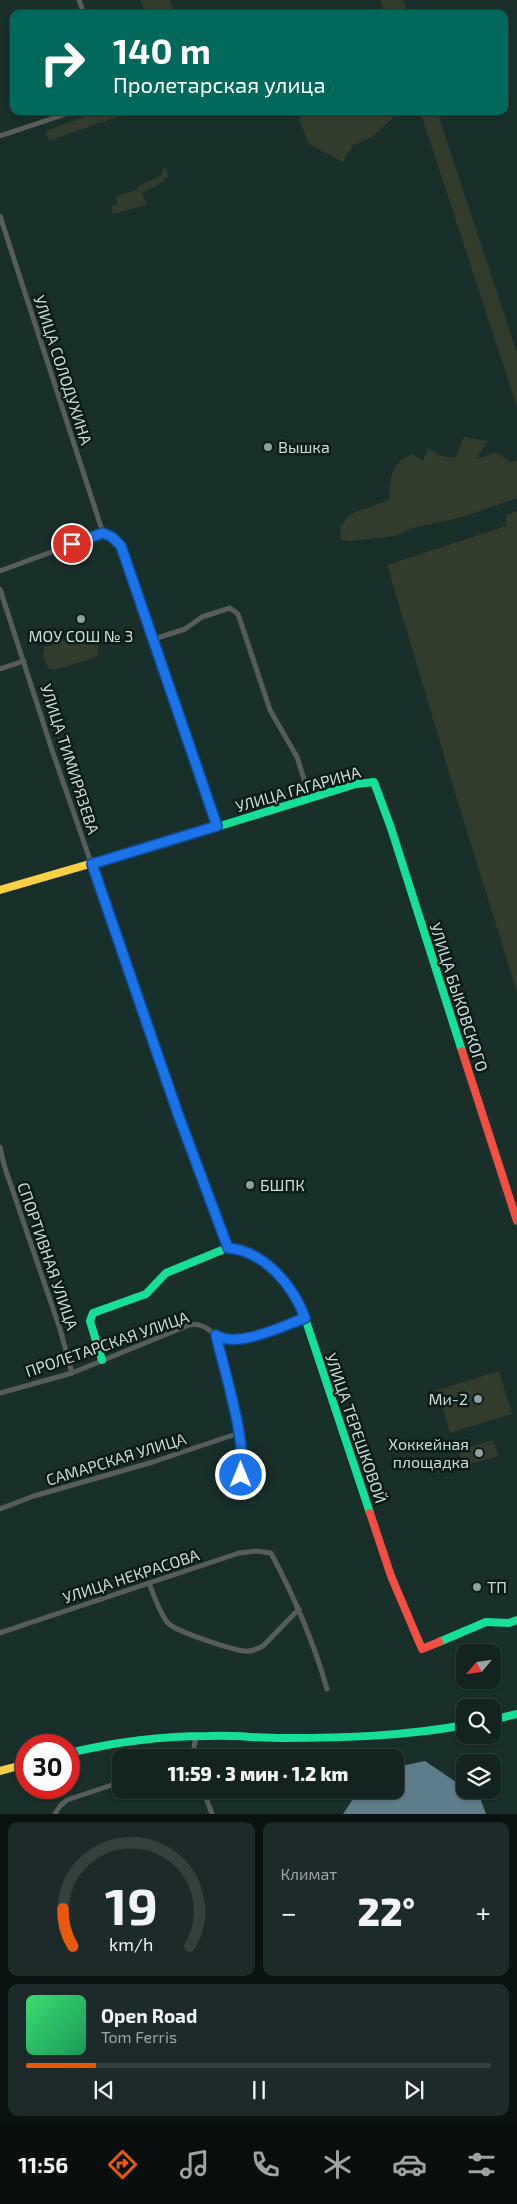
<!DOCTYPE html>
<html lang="ru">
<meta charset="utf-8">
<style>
:root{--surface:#132320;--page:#1c2b29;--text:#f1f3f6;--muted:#9da4a5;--line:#32403e;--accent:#ea580c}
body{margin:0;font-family:"Exo 2",sans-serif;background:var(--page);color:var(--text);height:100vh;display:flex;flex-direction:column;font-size:19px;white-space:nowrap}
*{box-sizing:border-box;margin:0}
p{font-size:16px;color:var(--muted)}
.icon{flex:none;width:28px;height:28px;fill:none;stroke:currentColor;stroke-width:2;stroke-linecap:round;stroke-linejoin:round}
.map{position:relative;height:1814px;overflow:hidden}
.details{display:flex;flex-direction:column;gap:8px;padding:8px;background:#0a1312;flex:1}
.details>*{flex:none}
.banner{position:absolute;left:10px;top:10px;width:498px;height:105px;border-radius:10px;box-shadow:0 1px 4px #0004,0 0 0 1px var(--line);background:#00695c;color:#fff;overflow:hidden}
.needle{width:32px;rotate:241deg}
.fabs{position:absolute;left:456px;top:1644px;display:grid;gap:10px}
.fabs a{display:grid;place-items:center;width:45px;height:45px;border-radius:10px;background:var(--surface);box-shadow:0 1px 4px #0004,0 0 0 1px var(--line);font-size:25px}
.speed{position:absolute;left:15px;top:1734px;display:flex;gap:10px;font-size:25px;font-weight:700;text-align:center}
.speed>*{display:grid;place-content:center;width:65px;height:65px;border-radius:50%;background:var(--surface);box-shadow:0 1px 4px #0004,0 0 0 1px var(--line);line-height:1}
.speed .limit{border:8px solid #d22;background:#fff;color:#111}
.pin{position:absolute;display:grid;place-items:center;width:42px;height:42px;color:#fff;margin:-21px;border:2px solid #fff;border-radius:50%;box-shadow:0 1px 5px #0007}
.me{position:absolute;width:55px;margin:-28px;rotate:0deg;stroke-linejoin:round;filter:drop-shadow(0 0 4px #0008)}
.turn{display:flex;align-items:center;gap:18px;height:105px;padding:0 20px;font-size:22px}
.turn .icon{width:65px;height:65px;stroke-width:2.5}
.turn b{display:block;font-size:35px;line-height:42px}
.big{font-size:38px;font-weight:800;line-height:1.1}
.details .widget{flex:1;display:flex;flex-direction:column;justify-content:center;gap:8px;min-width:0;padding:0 18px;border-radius:10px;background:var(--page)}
.details .dial{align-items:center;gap:0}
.dial svg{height:130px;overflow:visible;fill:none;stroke:var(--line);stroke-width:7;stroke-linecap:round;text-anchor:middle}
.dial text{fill:var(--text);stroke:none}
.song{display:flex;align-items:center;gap:15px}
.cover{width:60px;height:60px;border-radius:8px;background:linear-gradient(135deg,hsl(140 70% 55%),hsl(150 70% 35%))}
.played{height:5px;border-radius:2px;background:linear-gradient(90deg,var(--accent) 15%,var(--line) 15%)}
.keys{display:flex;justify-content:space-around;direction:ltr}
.heat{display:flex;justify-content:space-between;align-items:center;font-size:28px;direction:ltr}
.details .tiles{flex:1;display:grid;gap:8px;grid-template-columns:1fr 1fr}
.widget:last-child{grid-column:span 2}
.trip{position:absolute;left:112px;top:1749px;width:292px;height:50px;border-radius:10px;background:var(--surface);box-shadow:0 1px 4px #0004,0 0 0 1px var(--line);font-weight:800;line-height:50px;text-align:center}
.dock{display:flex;height:80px;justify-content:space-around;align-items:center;background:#080e0d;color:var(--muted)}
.dock .icon{width:35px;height:35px}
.dock .active{color:var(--accent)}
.dock b{font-size:22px;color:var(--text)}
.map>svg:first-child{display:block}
.green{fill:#323c2c}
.water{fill:#5e7d8b}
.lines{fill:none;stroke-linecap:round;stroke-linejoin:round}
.street{stroke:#575d5a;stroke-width:5}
.fast{stroke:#16e098;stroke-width:8}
.slow{stroke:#ffcf43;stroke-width:8}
.jam{stroke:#f24e42;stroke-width:8}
.route-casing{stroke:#114b97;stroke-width:12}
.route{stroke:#1a73e8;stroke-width:9}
.poi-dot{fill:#8ca19c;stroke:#0c1b18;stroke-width:2}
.labels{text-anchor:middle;stroke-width:5;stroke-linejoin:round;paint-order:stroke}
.street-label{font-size:16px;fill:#caded9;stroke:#0c1b18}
.poi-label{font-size:16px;fill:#caded9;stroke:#0c1b18;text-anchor:start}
</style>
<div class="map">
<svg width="517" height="1814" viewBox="0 0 517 1814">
<rect width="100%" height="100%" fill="#192f2a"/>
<!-- green -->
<g class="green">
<path d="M141 0H170L175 14H137L144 10Z"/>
<path d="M380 0H403L409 14H384Z"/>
<path d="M99 111H127L128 113 49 141 46 131Z"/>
<path d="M305 111H393L394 117 372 137 353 145 343 162 309 144 299 120Z"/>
<path d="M420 111H437L517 353V407Z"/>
<path d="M163 168H167L168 177 164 178 165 181 142 193 146 205 113 214 111 206 117 205 116 196 137 190V187L161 175Z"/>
<path d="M464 437 488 441 475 460 496 452 511 463 517 460V498L463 517 413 528 395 536 352 541 341 540 340 527 350 514 389 500C391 477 389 464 412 454L423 461 428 448 441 456 455 458Z"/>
<path d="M517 511V992L459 806 387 565 506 526V515Z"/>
<path d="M89 632C97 636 101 649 96 657L55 670 48 668 43 656 44 647Z"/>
<path d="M499 1371 512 1414 450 1433 437 1390Z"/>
<path d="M493 1440 498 1456 464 1466 459 1453 461 1450Z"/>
</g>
<!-- water -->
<path class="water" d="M425 1761 465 1788V1790L480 1798 486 1814H343L359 1790H396V1767Z"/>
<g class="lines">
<!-- street -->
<g class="street">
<path d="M79 0 84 14"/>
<path d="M0 136 75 111"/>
<path d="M0 216 103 533"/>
<path d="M103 533 112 537 121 546 217 826"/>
<path d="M0 571 103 533"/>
<path d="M0 589 52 750 178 1114 227 1248"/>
<path d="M154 639 185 629 202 617 230 608 238 614 270 710 297 757 310 798"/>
<path d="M0 669 24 661"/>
<path d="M0 1147 4 1165 60 1329 72 1373"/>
<path d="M216 1335C224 1368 250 1455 239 1484 237 1488 232 1492 228 1495"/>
<path d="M0 1393 72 1373 189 1325C209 1322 211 1337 227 1340 248 1343 284 1325 305 1318"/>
<path d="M0 1509 34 1496 153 1462 239 1433"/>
<path d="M149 1583C153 1593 161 1617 169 1624 178 1632 232 1650 245 1651 252 1652 257 1649 263 1646L299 1609"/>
<path d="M0 1633 239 1553 256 1551 271 1553C295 1598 313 1640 327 1689"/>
<path d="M192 1758 196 1736"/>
<path d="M203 1790 212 1814"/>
<path d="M55 1814 60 1806 67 1800 121 1782"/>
</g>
<!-- fast -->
<g class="fast">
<path d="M207 830 356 784 374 782 391 828 462 1051"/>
<path d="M102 1360 90 1321 93 1313 146 1294 166 1273 227 1248 250 1252 268 1265 283 1280 300 1303 370 1513"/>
<path d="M439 1642 486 1622 509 1623 517 1620"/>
<path d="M492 1720 517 1714"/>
<path d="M69 1753C115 1742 161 1736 208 1736 233 1735 258 1738 284 1738 345 1738 405 1736 465 1725"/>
</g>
<!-- slow -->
<g class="slow">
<path d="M0 890 207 830"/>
<path d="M0 1771 26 1764"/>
</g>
<!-- jam -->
<g class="jam">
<path d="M462 1051 517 1221"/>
<path d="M370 1513 391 1576 422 1649 439 1642"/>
</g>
</g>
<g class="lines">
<defs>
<path id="route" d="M72 544 103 533 112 537 121 546 217 826 92 864 178 1114 228 1248C264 1251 293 1285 305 1318 283 1326 237 1349 216 1335 224 1370 247 1442 241 1475"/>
</defs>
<!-- route casing -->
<use href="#route" class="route-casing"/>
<!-- route -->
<use href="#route" class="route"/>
</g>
<!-- markers -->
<g class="poi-dot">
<circle cx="268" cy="447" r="5"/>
<circle cx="81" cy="619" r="5"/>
<circle cx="250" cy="1185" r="5"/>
<circle cx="478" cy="1399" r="5"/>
<circle cx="479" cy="1453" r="5"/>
<circle cx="477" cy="1587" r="5"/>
</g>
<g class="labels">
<!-- street labels -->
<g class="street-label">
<text transform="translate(63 370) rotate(72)" y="6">УЛИЦА СОЛОДУХИНА</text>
<text transform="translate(70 759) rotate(72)" y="6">УЛИЦА ТИМИРЯЗЕВА</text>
<text transform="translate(298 789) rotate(-16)" y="6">УЛИЦА ГАГАРИНА</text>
<text transform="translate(459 997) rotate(72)" y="6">УЛИЦА БЫКОВСКОГО</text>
<text transform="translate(48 1256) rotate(71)" y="6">СПОРТИВНАЯ УЛИЦА</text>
<text transform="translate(107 1344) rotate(-19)" y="6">ПРОЛЕТАРСКАЯ УЛИЦА</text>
<text transform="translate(356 1428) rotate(71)" y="6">УЛИЦА ТЕРЕШКОВОЙ</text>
<text transform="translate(116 1459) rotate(-17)" y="6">САМАРСКАЯ УЛИЦА</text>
<text transform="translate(131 1576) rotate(-18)" y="6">УЛИЦА НЕКРАСОВА</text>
</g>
<!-- poi labels -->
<g class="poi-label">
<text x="278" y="453">Вышка</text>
<text x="81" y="642" text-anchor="middle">МОУ СОШ № 3</text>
<text x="260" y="1191">БШПК</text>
<text x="468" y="1405" text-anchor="end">Ми-2</text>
<text x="469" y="1450" text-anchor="end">Хоккейная<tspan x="469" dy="18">площадка</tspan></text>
<text x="487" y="1593">ТП</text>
</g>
</g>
</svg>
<div class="fabs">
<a><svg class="needle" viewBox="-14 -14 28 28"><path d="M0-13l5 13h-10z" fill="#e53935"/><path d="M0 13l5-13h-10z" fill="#9da4a5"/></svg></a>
<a><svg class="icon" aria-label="search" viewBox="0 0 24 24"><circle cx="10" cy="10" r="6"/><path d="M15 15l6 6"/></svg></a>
<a><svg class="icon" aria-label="layers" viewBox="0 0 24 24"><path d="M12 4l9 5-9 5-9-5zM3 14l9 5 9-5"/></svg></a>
</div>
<div class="speed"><div class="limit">30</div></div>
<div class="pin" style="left:72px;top:544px;background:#d93025"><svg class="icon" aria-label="arrive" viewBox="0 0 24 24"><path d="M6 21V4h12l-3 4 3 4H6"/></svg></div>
<svg class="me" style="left:241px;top:1475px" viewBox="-20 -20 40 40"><circle r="17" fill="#1a73e8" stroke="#fff" stroke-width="3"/><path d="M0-11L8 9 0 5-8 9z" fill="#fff"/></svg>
<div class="trip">11:59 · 3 мин · 1.2 km</div>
<div class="banner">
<div class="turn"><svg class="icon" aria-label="right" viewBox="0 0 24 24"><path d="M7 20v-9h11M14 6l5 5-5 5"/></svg><div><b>140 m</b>Пролетарская улица</div></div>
</div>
</div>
<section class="details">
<div class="tiles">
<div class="widget dial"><svg viewBox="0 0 100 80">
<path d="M14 69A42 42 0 1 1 86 69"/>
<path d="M14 69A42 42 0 0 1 8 46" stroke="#ea580c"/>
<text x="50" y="56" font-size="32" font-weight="700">19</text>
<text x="50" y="72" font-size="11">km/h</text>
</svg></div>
<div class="widget"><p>Климат</p>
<div class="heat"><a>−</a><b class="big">22°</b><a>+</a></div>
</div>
<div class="widget">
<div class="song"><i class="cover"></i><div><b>Open Road</b><p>Tom Ferris</p></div></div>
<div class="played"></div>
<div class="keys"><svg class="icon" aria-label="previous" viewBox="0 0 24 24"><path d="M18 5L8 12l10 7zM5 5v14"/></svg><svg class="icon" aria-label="pause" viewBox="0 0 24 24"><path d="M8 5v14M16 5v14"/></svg><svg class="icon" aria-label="next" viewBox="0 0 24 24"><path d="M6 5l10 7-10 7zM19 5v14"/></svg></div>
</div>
</div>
</section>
<nav class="dock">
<b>11:56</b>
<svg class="icon active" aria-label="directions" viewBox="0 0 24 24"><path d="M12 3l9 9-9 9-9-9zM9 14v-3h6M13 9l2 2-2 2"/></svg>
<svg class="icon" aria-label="music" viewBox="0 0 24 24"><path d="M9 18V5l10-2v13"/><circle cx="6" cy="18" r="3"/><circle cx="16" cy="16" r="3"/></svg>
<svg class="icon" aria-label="phone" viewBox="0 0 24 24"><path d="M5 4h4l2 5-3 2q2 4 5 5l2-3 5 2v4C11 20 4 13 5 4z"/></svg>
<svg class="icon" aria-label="climate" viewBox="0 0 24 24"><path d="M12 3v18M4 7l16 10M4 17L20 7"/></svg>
<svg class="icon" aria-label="car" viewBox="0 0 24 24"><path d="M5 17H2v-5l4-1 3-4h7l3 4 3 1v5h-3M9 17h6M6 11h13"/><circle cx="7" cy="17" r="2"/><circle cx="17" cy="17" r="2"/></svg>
<svg class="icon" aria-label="filters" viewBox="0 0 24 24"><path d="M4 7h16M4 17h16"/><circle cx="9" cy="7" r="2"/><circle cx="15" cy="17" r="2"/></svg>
</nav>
